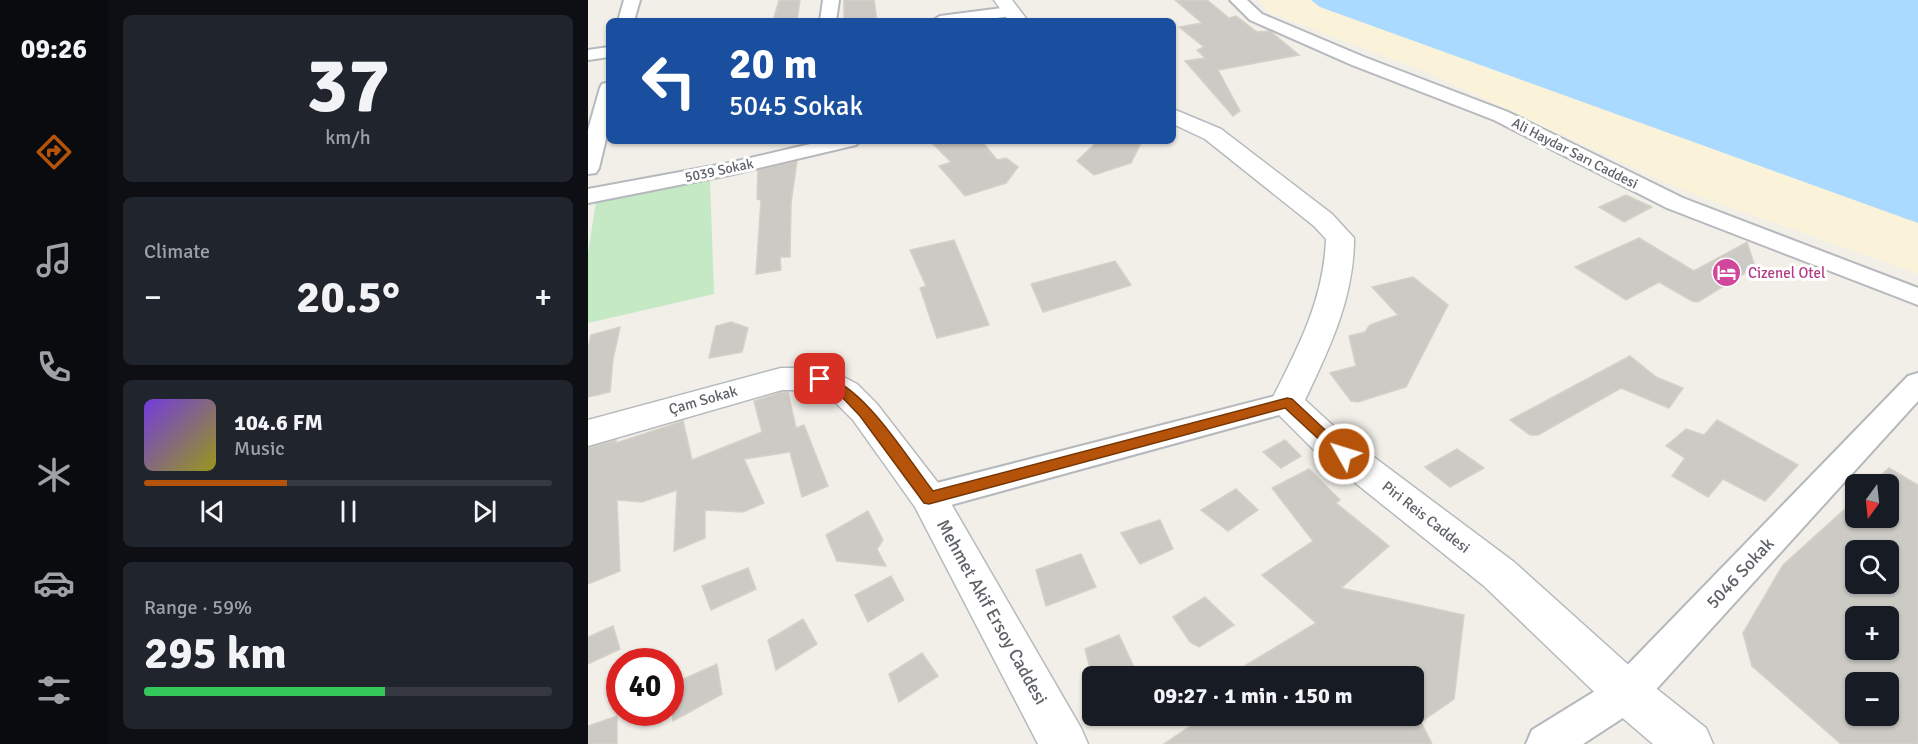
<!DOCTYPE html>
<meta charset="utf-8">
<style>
:root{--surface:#171b24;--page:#20242c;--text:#f1f3f6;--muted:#9ea1a6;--line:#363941;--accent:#b45309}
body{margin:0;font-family:Signika,sans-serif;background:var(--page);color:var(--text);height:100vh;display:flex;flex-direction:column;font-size:22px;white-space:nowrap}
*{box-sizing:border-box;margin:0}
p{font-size:20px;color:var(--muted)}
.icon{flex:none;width:33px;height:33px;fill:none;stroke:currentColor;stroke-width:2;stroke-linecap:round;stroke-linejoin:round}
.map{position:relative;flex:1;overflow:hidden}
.side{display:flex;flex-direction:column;gap:15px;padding:15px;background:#0d0f14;width:480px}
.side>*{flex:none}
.top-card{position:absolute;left:18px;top:18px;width:570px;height:126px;border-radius:9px;box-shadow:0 2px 4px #0004;background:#1a4fa0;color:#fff;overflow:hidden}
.needle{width:39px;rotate:195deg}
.controls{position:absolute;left:1257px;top:474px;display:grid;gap:12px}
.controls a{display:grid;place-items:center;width:54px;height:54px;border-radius:9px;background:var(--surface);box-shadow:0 2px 4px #0004;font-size:30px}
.speed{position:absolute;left:18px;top:648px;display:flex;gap:12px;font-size:30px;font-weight:700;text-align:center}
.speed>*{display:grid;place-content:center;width:78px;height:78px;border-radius:50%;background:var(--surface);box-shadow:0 2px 4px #0004;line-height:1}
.speed .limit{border:9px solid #d22;background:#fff;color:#111}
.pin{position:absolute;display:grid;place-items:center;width:51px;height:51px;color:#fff;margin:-26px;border-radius:12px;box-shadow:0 3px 9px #0006}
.me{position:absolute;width:66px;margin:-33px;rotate:309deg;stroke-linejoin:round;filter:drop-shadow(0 0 4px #0008)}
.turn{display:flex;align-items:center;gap:21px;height:126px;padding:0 24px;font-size:27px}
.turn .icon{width:78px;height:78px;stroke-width:2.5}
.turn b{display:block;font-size:42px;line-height:51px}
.big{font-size:45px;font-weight:700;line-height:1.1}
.side .tile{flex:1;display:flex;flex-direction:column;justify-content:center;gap:9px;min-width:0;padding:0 21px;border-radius:9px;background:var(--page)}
.side .dial{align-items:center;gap:0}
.dial b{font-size:78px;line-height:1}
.song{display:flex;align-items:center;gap:18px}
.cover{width:72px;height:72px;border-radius:9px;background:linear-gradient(135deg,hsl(260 70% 55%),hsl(60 70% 35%))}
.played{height:6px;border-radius:3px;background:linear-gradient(90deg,var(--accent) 35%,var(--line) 35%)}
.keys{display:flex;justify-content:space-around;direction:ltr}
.heat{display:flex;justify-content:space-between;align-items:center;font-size:33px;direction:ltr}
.charge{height:9px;border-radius:4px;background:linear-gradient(90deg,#34c759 59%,var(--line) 0)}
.trip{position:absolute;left:494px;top:666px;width:342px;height:60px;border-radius:9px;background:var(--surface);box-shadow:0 2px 4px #0004;font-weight:700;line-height:60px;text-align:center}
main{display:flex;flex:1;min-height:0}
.tab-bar{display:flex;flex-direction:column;width:108px;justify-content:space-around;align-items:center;background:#090b0e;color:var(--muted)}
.tab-bar .icon{width:42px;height:42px}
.tab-bar .active{color:var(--accent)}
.tab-bar b{font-size:27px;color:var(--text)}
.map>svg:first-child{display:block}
.green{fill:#c5e8c5}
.sand{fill:#fbf3d9}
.water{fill:#aadaff}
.building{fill:#cccac5;stroke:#d6d1c6;stroke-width:1.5;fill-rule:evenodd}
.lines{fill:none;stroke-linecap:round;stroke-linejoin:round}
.street-casing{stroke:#b5b8bc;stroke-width:4}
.secondary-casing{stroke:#b6babf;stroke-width:3}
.street{fill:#fff;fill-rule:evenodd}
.secondary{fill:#fff;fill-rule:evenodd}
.route{fill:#b45309;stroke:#753606;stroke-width:1.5}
.labels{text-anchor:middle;stroke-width:6;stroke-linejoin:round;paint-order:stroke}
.far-street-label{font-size:14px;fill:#5f6368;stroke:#fff}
.hotel-label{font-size:15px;fill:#b23c85;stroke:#fff;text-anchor:start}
.street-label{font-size:15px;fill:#5f6368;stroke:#fff}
.near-street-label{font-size:18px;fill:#5f6368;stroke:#fff}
</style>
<main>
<nav class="tab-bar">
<b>09:26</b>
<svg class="icon active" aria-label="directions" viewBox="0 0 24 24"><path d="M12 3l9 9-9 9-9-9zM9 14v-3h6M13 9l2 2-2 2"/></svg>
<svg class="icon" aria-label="music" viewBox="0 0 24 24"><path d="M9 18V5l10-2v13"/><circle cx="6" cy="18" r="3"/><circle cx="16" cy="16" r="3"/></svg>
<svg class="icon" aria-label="phone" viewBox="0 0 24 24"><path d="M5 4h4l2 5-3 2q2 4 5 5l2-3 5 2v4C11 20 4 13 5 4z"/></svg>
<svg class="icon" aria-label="climate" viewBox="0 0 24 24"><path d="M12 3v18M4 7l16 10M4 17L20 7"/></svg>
<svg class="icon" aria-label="car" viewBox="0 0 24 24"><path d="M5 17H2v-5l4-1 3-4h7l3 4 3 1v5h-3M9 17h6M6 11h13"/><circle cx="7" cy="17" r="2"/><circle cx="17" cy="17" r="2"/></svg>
<svg class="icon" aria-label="filters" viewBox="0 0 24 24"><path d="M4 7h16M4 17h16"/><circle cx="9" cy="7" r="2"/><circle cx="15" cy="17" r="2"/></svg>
</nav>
<section class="side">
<div class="tile dial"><b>37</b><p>km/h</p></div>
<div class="tile"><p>Climate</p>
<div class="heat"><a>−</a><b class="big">20.5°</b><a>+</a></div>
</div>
<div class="tile">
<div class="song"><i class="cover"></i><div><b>104.6 FM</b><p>Music</p></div></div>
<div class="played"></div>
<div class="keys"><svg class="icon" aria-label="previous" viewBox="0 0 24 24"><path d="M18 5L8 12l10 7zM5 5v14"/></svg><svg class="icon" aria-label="pause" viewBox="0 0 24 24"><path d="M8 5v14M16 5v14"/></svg><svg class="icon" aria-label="next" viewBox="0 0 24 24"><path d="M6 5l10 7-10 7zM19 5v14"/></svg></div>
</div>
<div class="tile"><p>Range · 59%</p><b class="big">295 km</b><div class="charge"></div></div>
</section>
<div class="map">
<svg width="1330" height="744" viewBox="0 0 1330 744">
<rect width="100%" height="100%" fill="#f1efe8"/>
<!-- green -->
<path class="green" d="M122 180 126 294 0 323V253L8 202Z"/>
<!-- sand -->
<path class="sand" d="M670 0H723L732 7 1330 223V274L1094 190 838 72 682 13Z"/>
<!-- water -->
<path class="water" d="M723 0H1330V223L732 7Z"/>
<!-- building -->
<g class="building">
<path d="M191 0H212L209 21H185Z"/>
<path d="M256 0H286L289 21H256Z"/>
<path d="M587 0H619L641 18 648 16 669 32 682 31 711 55 630 70 652 111 645 116 597 61 617 58 609 50 616 47 591 27 614 23Z"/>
<path d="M342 141H394L409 160 418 158 430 167 418 183 377 196 351 166 363 162Z"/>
<path d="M510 141H554L543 163 506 175 489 161Z"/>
<path d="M209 161 203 203 202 257H192L193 270 168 274 173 200 169 199 170 170Z"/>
<path d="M1038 195 1064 207 1036 222 1011 207Z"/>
<path d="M1051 238 1106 271 1159 242 1167 267 1110 302 1104 301 1071 282 1038 300 987 267Z"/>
<path d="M366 240 401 325 349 338 332 288 338 286 322 250Z"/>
<path d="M527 261 543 285 455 312 443 284Z"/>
<path d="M825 277 860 305 818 387 770 402 763 401 742 373 768 366 761 336 777 332 782 325 810 315 784 287Z"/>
<path d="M143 322 160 328 154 352 121 358 128 326Z"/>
<path d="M32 327 25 359 22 392 0 397V348L3 335Z"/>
<path d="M1042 356 1068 377 1095 388 1081 408 1033 388 950 435H942L922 420Z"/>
<path d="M194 392H200L208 428 216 425 240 486 214 497 202 452 156 459 176 503 155 512 117 510V538L86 551 89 490 54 502 29 500 32 571 0 584V448L28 440V443L95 421 104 460 174 432 166 401Z"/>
<path d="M1129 420 1210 465 1177 501 1135 479 1120 497 1084 476 1097 458 1078 446 1098 429 1116 435Z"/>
<path d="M697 440 713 456 693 468 675 452Z"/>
<path d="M869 449 896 468 862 487 837 467Z"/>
<path d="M1301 468 1330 485V744H1253L1164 666 1155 633 1195 565 1268 499V518H1300V484H1283ZM1268 550H1300V584H1268ZM1268 616H1300V650H1268ZM1268 682H1300V716H1268Z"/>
<path d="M721 469 752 500 748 503 801 546 753 588 876 615 866 699 833 722 844 744H576L617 716H825V676H640L728 623 674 575 725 541 684 488Z"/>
<path d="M648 489 670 510 640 531 613 510Z"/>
<path d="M280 511 295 540 289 549 298 566 249 561 238 535Z"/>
<path d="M572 520 585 549 552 564 533 533Z"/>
<path d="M493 554 508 587 458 606 448 570Z"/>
<path d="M160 568 168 589 123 610 114 586Z"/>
<path d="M303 576 316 600 280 622 267 595Z"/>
<path d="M617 597 646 625 611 647 602 642 585 617Z"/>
<path d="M215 619 229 644 188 670 180 640Z"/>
<path d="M25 626 32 649 0 664V637Z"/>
<path d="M531 635 550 676H504L497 649Z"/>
<path d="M334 653 350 676 311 702 301 674Z"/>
<path d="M129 664 134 694 85 721 82 685Z"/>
<path d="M29 716V744H0V726Z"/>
</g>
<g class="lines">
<defs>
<g id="street">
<path d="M36 0H52L46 21H30Z"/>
<path d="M235 0H251L248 21H232Z"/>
<path d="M642 0H659L674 14 776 57 920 112 1095 198 1330 288V305L1079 208 906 120 764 65 662 20Z"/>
<path d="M422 7 430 12 428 15 389 21H344L352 16Z"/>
<path d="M21 47V57L0 60V50Z"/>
<path d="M21 82V126L11 168 8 173 0 174V130L12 88 14 84Z"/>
<path d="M235 141H271L268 145 141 175 0 203V189L141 163Z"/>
<path d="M1330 373V401L1053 706 995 744H938L944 730 1025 680 1320 376Z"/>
<path d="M699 393 709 396 714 403 709 410 341 511 329 507 325 498 329 489 341 485Z"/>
</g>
<g id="secondary">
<path d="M406 0H424L440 21H421Z"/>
<path d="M585 109 633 129 744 214 766 238C766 298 742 347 717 400L751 431 926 562 1055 678 1118 728 1125 744H1065L1023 708 896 586 725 449 687 411 682 403C709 350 736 300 738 239L726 226 617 139 585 124Z"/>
<path d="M193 368H232L244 371 269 384 289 404 354 488 493 728 500 744H450L327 507 265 420 245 400 226 390H194L0 446V420Z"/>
</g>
</defs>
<!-- street casing -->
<use href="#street" class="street-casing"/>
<!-- secondary casing -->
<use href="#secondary" class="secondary-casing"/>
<!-- street -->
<use href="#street" class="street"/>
<!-- secondary -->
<use href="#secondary" class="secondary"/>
</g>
<!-- route -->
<path class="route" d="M232 374C277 386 317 455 345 491L699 398 704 399 763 454 761 457H750L697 408 341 504 336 503 272 416 252 395 228 382 226 379 228 375Z"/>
<!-- icons -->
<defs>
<symbol id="hotel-disc" viewBox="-11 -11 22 22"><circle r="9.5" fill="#d1479c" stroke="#fff"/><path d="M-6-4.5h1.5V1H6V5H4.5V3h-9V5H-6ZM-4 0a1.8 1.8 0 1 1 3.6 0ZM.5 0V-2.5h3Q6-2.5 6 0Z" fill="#fff"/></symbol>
</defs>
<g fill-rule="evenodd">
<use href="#hotel-disc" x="1122" y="256" width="33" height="33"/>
</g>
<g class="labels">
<!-- far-street labels -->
<g class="far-street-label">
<text transform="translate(987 153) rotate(27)" y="5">Ali Haydar Sarı Caddesi</text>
<text transform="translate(131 170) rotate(-12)" y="5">5039 Sokak</text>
</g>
<!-- hotel labels -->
<g class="hotel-label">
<text x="1160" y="278">Cizenel Otel</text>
</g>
<!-- street labels -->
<g class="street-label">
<text transform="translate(115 400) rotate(-16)" y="5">Çam Sokak</text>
<text transform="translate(838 517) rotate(38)" y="5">Piri Reis Caddesi</text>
</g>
<!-- near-street labels -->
<g class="near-street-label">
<text transform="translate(1152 573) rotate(-47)" y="6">5046 Sokak</text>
<text transform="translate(404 612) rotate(61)" y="6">Mehmet Akif Ersoy Caddesi</text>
</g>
</g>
</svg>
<div class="controls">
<a><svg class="needle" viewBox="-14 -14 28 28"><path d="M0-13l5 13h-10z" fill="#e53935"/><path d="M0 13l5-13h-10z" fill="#9ea1a6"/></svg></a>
<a><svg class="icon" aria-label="search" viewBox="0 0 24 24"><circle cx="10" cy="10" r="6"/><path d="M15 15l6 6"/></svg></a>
<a>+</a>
<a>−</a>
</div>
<div class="speed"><div class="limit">40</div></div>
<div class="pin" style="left:232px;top:379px;background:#d93025"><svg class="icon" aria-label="arrive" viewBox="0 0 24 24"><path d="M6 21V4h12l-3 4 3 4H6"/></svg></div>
<svg class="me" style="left:756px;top:454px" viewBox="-20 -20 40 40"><circle r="17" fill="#b45309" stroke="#fff" stroke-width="3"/><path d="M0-11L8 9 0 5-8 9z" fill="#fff"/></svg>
<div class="trip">09:27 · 1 min · 150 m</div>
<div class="top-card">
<div class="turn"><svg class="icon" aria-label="left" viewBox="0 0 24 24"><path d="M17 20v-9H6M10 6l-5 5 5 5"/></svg><div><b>20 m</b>5045 Sokak</div></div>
</div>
</div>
</main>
